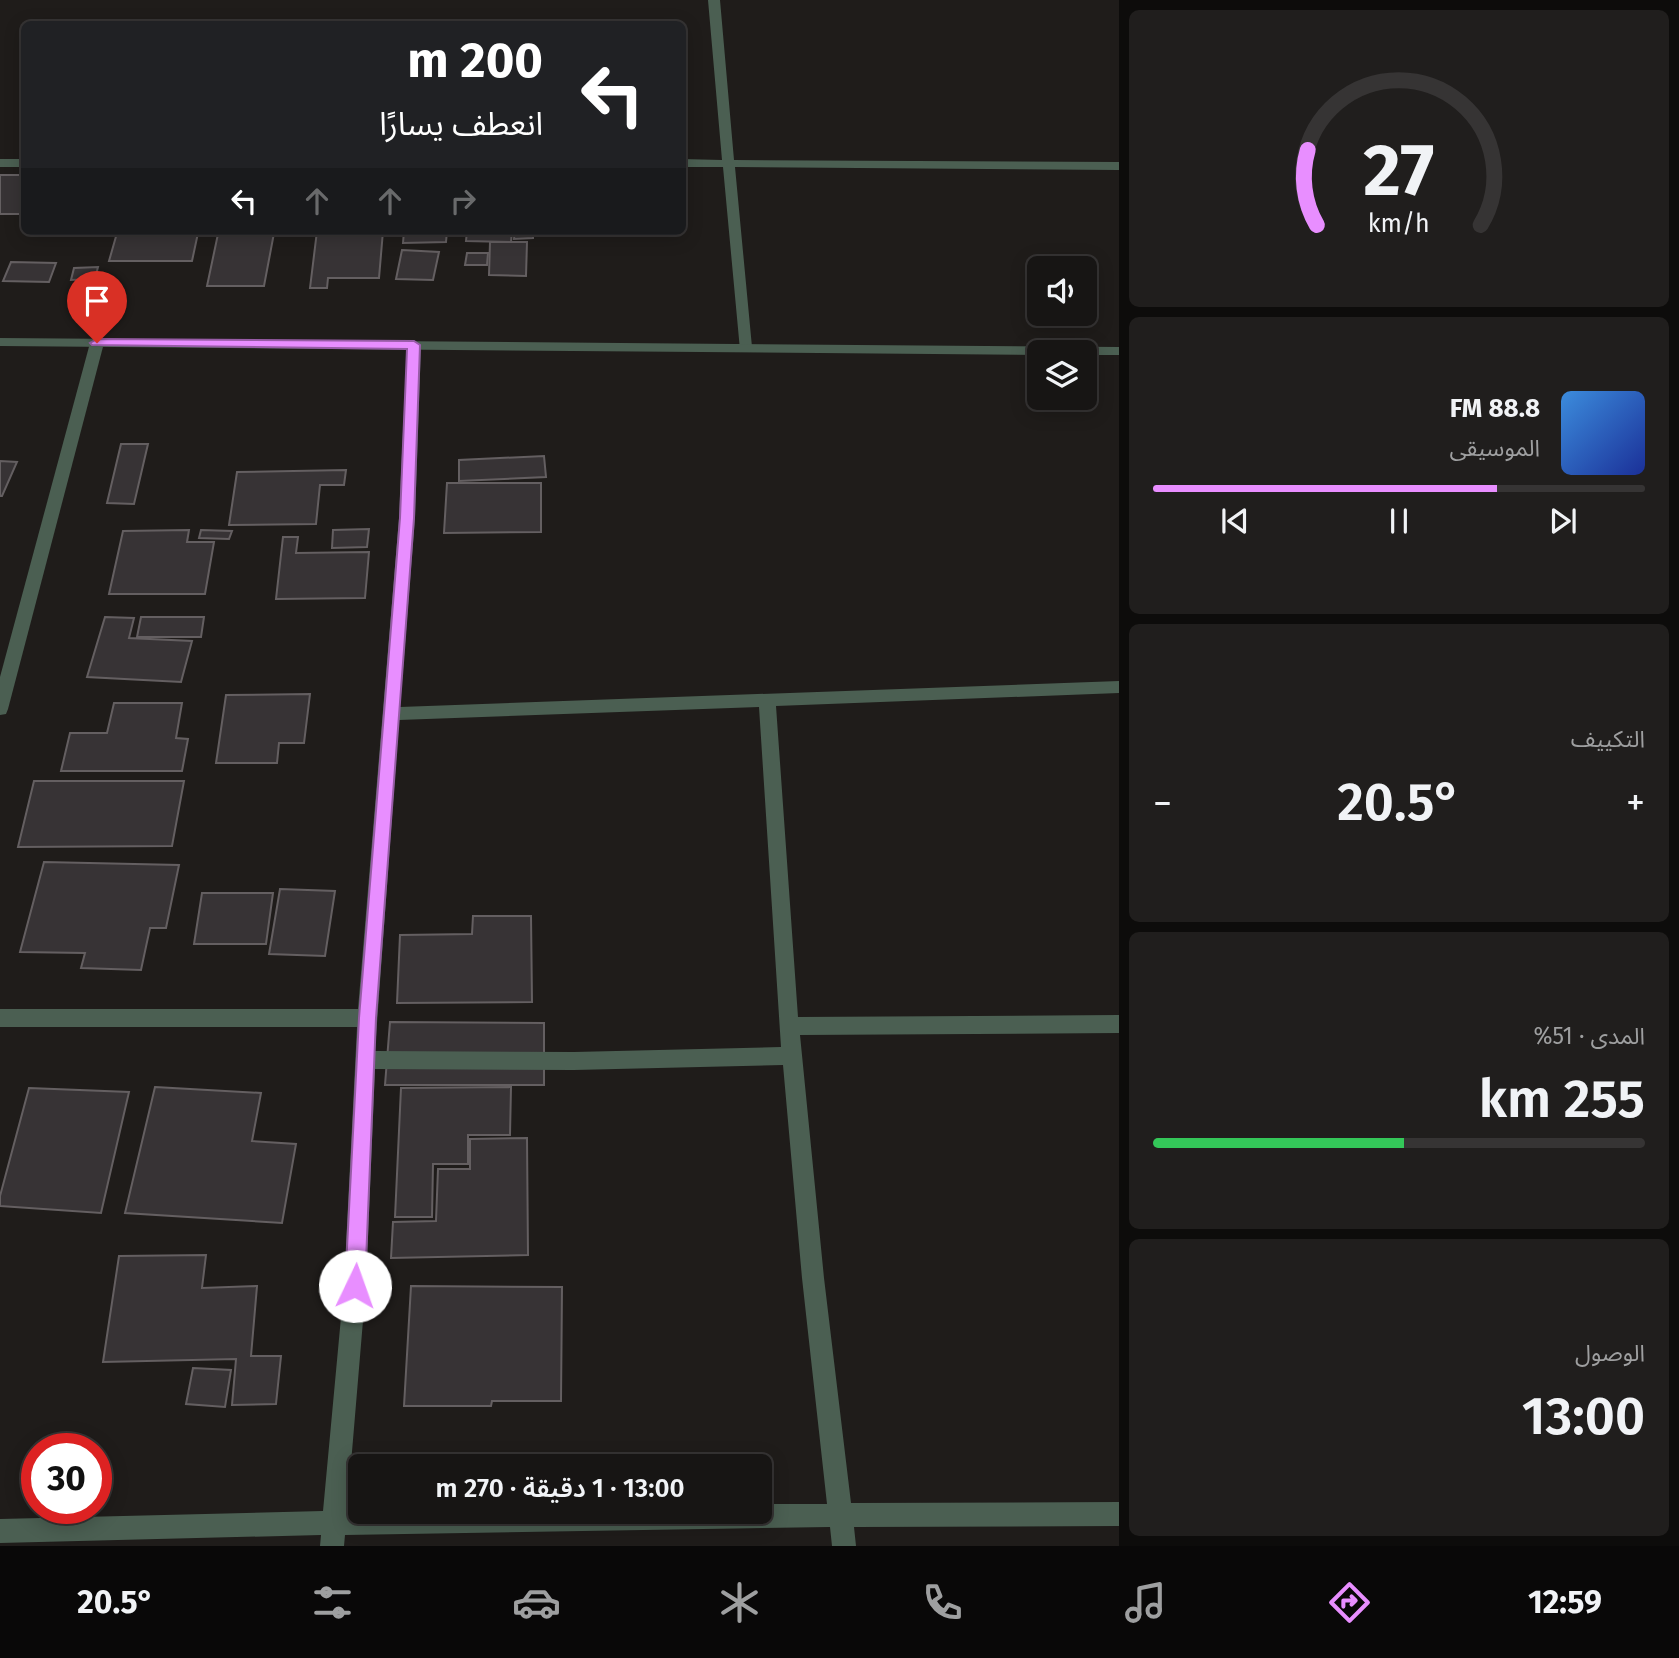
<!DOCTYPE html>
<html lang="ar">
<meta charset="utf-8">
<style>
:root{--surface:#171514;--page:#201e1d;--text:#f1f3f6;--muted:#9e9fa0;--line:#363434;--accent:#e88eff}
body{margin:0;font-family:"Fira Sans","Noto Sans Arabic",sans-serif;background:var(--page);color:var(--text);direction:rtl;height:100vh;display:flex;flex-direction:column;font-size:26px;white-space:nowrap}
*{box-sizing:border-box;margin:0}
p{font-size:23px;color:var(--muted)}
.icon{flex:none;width:38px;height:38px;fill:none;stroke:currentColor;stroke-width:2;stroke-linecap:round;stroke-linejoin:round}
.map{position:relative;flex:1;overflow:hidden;direction:ltr}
.side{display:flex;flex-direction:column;gap:10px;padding:10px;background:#0d0c0b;width:560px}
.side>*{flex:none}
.hud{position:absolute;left:21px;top:21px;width:665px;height:214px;border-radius:10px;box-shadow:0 4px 18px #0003,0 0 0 2px var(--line);direction:rtl;background:#202124;color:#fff;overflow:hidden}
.tools{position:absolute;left:1027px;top:256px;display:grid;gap:14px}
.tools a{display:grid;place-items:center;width:70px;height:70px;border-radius:10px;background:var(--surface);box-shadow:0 4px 18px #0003,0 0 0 2px var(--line);font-size:35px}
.speed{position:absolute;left:21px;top:1433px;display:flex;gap:14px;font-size:35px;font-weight:700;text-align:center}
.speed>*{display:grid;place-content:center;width:91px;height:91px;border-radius:50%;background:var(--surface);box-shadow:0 4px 18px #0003,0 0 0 2px var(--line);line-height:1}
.speed .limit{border:10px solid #d22;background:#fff;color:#111}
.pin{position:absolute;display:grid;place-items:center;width:60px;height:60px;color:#fff;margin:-72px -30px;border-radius:50% 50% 50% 0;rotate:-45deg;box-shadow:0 0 7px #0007}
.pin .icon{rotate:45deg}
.me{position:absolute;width:77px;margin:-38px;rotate:3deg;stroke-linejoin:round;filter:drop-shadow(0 0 5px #0008)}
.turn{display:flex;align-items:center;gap:24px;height:147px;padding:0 28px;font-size:32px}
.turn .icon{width:91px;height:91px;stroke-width:2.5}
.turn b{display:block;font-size:49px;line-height:60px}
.lanes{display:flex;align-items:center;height:66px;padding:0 28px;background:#0003;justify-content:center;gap:35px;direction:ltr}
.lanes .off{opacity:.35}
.big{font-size:52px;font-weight:600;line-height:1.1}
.side .widget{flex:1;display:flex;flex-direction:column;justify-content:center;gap:10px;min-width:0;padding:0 24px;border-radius:10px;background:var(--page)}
.side .dial{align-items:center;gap:0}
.dial svg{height:182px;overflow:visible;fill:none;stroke:var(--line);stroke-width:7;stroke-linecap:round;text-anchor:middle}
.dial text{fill:var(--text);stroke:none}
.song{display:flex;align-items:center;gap:21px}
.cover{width:84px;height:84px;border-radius:10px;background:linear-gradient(135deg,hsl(210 70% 55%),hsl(230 70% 35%))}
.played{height:7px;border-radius:4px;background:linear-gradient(90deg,var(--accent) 70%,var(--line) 70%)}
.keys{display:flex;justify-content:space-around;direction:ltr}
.heat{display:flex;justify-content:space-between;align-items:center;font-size:38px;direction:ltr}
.charge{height:10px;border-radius:5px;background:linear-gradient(90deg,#34c759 51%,var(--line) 0)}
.trip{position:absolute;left:348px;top:1454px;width:424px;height:70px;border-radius:10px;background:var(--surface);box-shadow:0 4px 18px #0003,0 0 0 2px var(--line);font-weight:600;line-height:70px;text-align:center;direction:rtl}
.tabs{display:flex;height:112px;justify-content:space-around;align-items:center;background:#090808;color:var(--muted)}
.tabs .icon{width:49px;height:49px}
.tabs .on{color:var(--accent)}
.tabs b{font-size:32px;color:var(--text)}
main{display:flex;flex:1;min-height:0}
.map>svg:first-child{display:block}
.building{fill:#373335;stroke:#645f61;stroke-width:2}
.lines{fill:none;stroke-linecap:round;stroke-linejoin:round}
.minor{fill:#4b5f52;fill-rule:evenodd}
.tertiary{fill:#4b5f52;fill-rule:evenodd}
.route{fill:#e88eff;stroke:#975ca6;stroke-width:2}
</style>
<main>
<section class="side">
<div class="widget dial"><svg viewBox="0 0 100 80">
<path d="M14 69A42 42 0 1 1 86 69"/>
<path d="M14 69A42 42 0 0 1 10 36" stroke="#e88eff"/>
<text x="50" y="56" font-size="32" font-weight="700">27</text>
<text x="50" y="72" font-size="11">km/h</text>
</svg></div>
<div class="widget">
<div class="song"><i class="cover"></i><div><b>88.8 FM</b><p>الموسيقى</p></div></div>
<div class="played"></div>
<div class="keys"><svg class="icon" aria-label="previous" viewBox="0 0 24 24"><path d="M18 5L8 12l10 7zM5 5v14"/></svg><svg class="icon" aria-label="pause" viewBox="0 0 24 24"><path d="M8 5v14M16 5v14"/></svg><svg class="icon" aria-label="next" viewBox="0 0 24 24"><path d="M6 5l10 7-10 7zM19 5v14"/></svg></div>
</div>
<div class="widget"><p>التكييف</p>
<div class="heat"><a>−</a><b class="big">20.5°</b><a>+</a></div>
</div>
<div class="widget"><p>المدى · 51%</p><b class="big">255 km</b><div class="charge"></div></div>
<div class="widget"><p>الوصول</p><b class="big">13:00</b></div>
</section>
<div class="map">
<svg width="1119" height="1546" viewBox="0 0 1119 1546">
<rect width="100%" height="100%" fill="#1f1c1a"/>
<!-- building -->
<g class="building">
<rect x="0" y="175" width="24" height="39"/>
<path d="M317 231H383L379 278H328L327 288H310Z"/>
<path d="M404 231H447L446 242 403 243Z"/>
<path d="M467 231H512L511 242 466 241Z"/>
<path d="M515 231H533V238L514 239Z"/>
<path d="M117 233H198L192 261H109Z"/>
<path d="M274 233 264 286H207L218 234Z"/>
<path d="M490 242H527L526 276 489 275Z"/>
<path d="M402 250 439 252 433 280 396 279Z"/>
<path d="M467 253H488L487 265H465Z"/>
<path d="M11 262 56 263 49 282 3 281Z"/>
<path d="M98 267 95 279 71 280 74 268Z"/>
<path d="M121 444H148L134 504 107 503Z"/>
<path d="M544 456 546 477 459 481V460Z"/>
<path d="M0 461 17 462 2 496H0Z"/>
<path d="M346 470 344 485H320L316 524 229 525 237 472Z"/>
<path d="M447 483H541V532L444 533Z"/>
<path d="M369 529 367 547 332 548 333 530Z"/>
<path d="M189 530 187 542H214L205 594H109L123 531Z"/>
<path d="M201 530 232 531 229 539 199 538Z"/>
<path d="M283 537H298L296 553 369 552 365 598 276 599Z"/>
<path d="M105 617 134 618 129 638 192 641 181 682 87 677Z"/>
<path d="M141 617H204L201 637H137Z"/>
<path d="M310 694 304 743H279L277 763H216L226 695Z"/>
<path d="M114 703H182L176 738 188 739 182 771H61L70 733H107Z"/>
<path d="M34 781H184L172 846 18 847Z"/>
<path d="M44 862 179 865 166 928H150L141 970 81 968 85 953 20 952Z"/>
<path d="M280 889 335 891 325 956 269 954Z"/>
<path d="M202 893H273L266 944H194Z"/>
<path d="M473 916H531L532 1002 397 1003 400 935 472 934Z"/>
<path d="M390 1022 544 1023V1085H385Z"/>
<path d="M155 1087 261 1093 252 1141 296 1144 282 1223 125 1213Z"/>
<path d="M511 1087 510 1135H468V1164H433L432 1217H395L401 1088Z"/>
<path d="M29 1088 129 1092 101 1213 0 1206V1196Z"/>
<path d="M527 1138 528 1255 391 1258 393 1222 436 1221 438 1169H470V1139Z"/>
<path d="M206 1255 202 1288 257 1286 251 1356H281L276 1404 232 1405 236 1359 103 1362 119 1256Z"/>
<path d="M411 1286 562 1287 561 1401H492L491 1406H404Z"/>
<path d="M193 1368 231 1370 225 1407 186 1404Z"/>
</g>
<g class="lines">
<!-- minor -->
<g class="minor">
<path d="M708 0H720L734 160 1119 162V170L735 167 752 347 745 351 740 350 723 167H682V159L722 160Z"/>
<rect x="0" y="159" width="24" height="8"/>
<path d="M97 339 104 343 8 709 6 714 0 715V677L90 343Z"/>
<path d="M414 341 421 345 415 518 400 707 1119 681V693L776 706 798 1017 1119 1015V1033L800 1035 824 1278 851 1503 1119 1502V1526L854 1527 856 1546H832L830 1527 345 1535 344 1546H320L321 1535 0 1543V1519L323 1511 344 1285 357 1027H0V1009H358L399 518 407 345ZM759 707 781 1047 574 1052 375 1051 399 720ZM783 1065 802 1278 827 1504H760V1512L347 1511 366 1285 375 1069 574 1070Z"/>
</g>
<!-- tertiary -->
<path class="tertiary" d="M0 338 1119 347V355H1085V352H1040V355L0 346Z"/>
</g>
<!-- route -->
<path class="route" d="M97 339 414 341 420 345 414 518 376 1018 365 1286 362 1292 355 1295 348 1292 345 1286 359 1018 400 518 407 349 92 345 90 343Z"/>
</svg>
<div class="tools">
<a><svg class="icon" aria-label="sound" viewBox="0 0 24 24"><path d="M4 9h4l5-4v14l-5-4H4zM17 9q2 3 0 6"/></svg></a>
<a><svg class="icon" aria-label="layers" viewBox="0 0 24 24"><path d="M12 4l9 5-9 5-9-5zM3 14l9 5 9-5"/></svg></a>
</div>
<div class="speed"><div class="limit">30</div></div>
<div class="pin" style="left:97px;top:343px;background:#d93025"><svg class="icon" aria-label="arrive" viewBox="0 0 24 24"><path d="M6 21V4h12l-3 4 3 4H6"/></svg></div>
<svg class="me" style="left:355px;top:1286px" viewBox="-20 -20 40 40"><circle r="19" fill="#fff"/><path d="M0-13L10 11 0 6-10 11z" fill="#e88eff"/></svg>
<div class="trip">13:00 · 1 دقيقة · 270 m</div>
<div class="hud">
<div class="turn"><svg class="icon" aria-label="left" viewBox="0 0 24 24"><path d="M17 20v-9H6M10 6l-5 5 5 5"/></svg><div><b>200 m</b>انعطف يسارًا</div></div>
<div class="lanes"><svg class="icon" aria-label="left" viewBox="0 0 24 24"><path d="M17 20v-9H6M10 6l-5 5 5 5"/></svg><svg class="icon off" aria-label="ahead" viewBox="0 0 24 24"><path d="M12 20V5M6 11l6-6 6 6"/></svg><svg class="icon off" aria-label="ahead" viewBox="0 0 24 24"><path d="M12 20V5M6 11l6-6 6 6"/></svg><svg class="icon off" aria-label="right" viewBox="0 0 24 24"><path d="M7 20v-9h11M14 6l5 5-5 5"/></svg></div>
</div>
</div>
</main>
<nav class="tabs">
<b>12:59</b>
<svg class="icon on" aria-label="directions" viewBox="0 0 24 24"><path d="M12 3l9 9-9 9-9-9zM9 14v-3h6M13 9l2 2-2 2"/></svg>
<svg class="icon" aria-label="music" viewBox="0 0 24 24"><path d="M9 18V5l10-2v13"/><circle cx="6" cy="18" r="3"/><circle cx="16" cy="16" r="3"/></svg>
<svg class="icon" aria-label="phone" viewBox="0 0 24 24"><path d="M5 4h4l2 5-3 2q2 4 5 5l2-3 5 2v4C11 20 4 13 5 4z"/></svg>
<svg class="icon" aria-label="climate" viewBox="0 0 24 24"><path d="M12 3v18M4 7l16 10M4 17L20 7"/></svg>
<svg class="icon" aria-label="car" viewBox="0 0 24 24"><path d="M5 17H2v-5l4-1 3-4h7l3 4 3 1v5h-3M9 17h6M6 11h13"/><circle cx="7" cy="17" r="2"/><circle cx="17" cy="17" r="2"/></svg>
<svg class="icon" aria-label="filters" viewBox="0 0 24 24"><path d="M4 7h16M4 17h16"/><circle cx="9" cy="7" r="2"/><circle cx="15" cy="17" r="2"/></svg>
<b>20.5°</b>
</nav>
